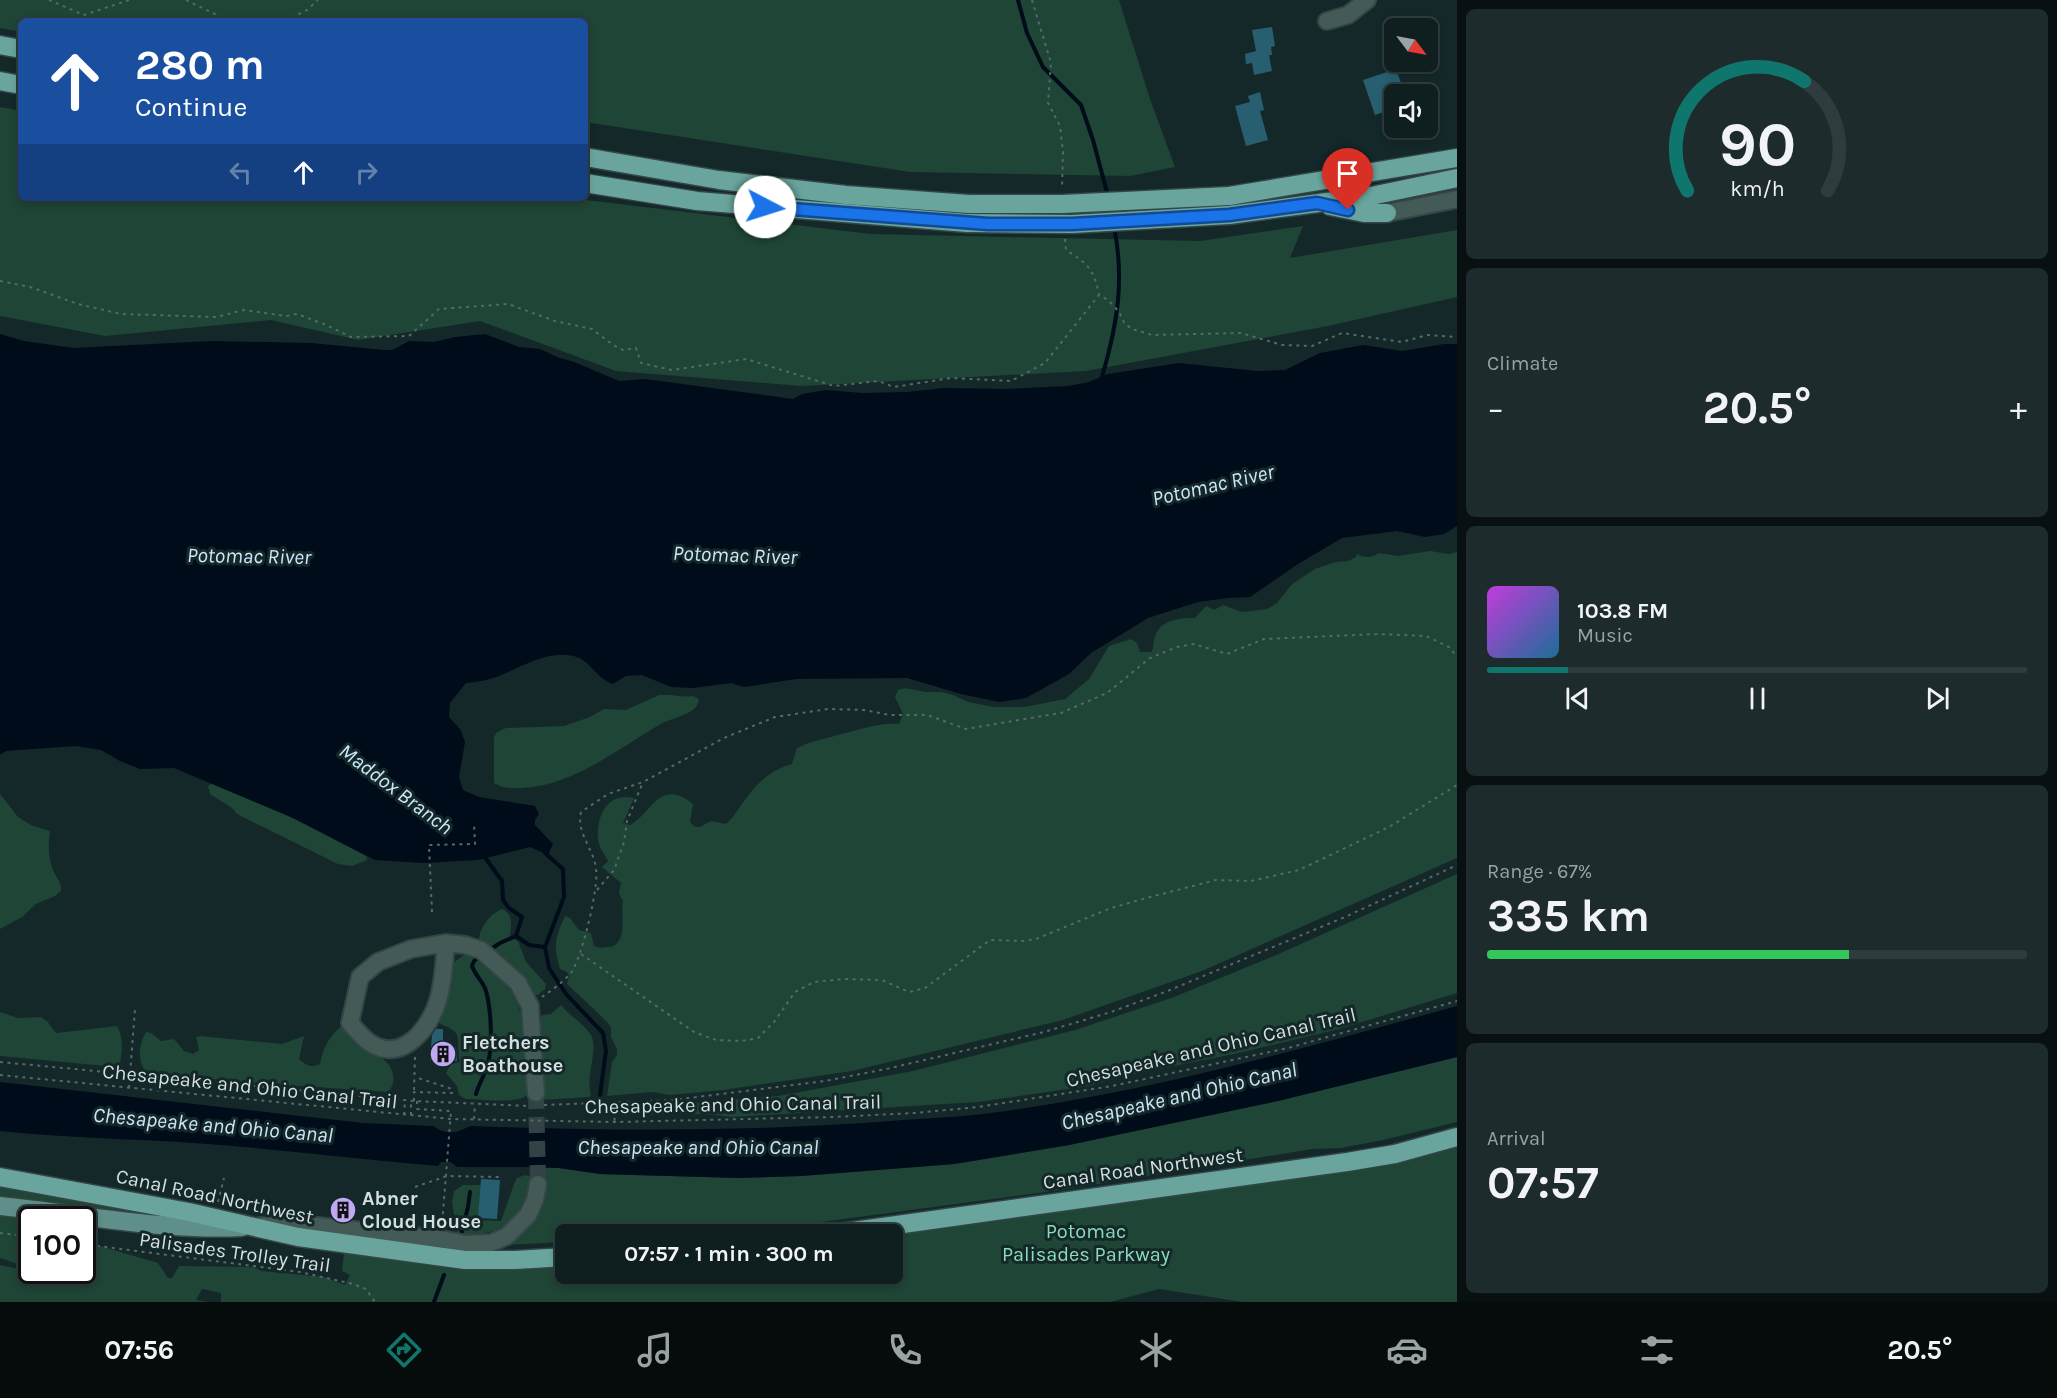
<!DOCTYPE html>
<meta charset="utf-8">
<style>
:root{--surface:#0f1e1f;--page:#1d2b2c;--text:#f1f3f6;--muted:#9ba2a4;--line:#2f3c3d;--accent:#0f766e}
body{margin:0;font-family:Karla,sans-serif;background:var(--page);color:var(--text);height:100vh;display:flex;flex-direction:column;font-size:22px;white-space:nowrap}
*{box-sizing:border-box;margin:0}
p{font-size:20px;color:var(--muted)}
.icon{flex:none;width:33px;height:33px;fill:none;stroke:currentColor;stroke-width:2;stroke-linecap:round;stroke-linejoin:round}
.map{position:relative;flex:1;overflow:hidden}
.drawer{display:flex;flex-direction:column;gap:9px;padding:9px;background:#081011;width:600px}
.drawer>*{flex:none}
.banner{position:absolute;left:18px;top:18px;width:570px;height:183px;border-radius:9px;box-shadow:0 3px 9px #0003,0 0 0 2px var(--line);background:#1a4fa0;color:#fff;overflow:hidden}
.needle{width:39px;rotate:122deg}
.buttons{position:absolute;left:1384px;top:18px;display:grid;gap:12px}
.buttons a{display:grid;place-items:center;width:54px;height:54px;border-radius:9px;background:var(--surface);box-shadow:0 3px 9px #0003,0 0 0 2px var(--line);font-size:30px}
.speed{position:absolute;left:18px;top:1206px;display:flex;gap:12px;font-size:30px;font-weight:700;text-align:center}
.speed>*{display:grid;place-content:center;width:78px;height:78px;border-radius:50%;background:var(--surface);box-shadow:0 3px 9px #0003,0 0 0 2px var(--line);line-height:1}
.speed .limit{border:3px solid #111;border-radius:9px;background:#fff;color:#111}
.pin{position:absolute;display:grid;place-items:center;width:51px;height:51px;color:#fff;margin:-62px -26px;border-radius:50% 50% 50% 0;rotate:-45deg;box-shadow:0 0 6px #0007}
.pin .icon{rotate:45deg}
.me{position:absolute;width:66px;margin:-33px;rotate:95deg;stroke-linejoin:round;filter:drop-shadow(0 0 4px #0008)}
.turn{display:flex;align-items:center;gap:21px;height:126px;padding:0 18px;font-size:27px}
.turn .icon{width:78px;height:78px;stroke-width:2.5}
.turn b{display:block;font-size:42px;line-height:51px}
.lanes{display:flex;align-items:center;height:57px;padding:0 18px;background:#0003;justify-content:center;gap:30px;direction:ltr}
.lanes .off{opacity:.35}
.big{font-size:45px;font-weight:700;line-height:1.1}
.drawer .widget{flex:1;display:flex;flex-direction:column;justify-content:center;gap:9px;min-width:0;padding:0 21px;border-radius:9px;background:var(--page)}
.drawer .dial{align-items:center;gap:0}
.dial svg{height:156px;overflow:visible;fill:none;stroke:var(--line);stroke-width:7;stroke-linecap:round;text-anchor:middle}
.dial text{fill:var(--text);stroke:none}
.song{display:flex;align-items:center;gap:18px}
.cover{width:72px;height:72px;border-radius:9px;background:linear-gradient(135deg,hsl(290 70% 55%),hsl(200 70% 35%))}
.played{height:6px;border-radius:3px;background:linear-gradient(90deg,var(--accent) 15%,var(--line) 15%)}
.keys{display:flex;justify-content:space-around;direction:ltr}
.heat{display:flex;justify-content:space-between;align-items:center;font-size:33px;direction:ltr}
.charge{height:9px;border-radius:4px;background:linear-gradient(90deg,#34c759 67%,var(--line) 0)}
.trip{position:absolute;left:555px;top:1224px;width:348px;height:60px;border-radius:9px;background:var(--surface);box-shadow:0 3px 9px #0003,0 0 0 2px var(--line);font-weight:700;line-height:60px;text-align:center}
.menu{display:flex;height:96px;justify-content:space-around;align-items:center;background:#060c0c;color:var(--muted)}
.menu .icon{width:42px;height:42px}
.menu .on{color:var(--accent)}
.menu b{font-size:27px;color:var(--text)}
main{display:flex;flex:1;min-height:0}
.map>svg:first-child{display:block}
.green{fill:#1e4535}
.water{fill:#000c19}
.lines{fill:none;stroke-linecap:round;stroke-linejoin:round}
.stream{stroke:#000c19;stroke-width:4}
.building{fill:#275f71}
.minor-tunnel{stroke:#314344;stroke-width:16;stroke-dasharray:16 8;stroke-linecap:butt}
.minor-casing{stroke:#334546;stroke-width:20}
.major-casing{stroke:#334546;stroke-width:21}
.highway-casing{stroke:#334546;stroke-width:21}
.path{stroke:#576869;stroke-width:2;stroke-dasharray:3 4.5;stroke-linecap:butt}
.minor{stroke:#435a57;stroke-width:16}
.major{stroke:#5e9089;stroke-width:18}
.highway{stroke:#69a59c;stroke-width:18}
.highway-bridge-casing{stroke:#334546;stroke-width:21;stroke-linecap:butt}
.highway-bridge{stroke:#69a59c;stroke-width:18}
.route-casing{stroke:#114b97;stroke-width:15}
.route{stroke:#1a73e8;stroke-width:10}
.labels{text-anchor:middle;stroke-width:6;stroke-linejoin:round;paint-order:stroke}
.poi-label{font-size:20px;font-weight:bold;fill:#d4dfe0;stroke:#142829;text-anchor:start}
.street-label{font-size:20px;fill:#d4dfe0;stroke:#142829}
.park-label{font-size:20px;fill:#8bdcb9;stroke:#142829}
.water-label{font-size:21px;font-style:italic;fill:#cde6fa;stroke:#142829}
</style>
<main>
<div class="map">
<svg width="1457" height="1302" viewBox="0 0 1457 1302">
<rect width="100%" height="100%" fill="#142829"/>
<!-- green -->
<g class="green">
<path d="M0 0H1119L1150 99 1175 167 1130 176 910 172 585 122V21H21V32L0 28Z"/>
<path d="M0 107 21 111V198H569L871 234 1200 241 1303 226 1290 258 1457 230V297L1328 326 1086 371 801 386 616 371 480 321 358 340 271 320 105 336 0 316Z"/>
<path d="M1430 551 1449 554 1457 552V858L1202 971 1063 1020 852 1071 723 1090 670 1095 652 1092 607 1096 612 1062 617 1055V1049L611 1037V1027C598 1011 582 999 567 984L569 976 567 972 560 969C553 946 555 938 565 916L570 918 579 930 591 933 594 946C599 948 603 948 608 947 629 945 620 915 623 901L619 894 621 883 602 867 608 861C605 855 599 847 598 840 596 816 607 792 634 798L623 823 630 825C652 813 659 777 693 804L690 822 695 827H700L711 821 726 824C734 817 738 809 744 801 757 783 770 770 792 764L797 748C812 741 823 739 838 735 859 730 878 722 899 724L903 714 895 697 898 690 905 688 926 692H942L953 695 968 702 994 707H1024L1065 699 1089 679 1109 646 1131 639 1137 643 1140 652H1151L1153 649C1154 622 1171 618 1195 618L1206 606 1214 610 1223 605 1242 612 1267 609 1277 603 1292 584 1315 569 1335 562 1348 561 1356 557 1357 554C1365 558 1371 558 1379 553L1398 556Z"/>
<path d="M659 695C672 694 681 698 693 696L699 699C698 715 672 717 659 725 616 750 573 786 521 788 511 788 503 789 494 783V737L497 732 506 728 564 726 590 717 604 709 626 710Z"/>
<path d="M212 783 293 818 366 856 367 860 352 866 338 864 237 814 232 808 210 794 208 786Z"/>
<path d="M0 794 18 817 31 825 50 831C48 845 48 860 54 872 57 879 62 883 61 891L55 896 36 904 22 917 0 929Z"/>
<path d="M1457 874V993L1339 1029 1239 1053 1124 1076 1089 1086 978 1102 732 1117 703 1114 623 1115 618 1112 619 1109 778 1096 913 1071 1075 1030 1174 997 1274 956Z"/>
<path d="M502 909C514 915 511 925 510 937L518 941 526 962 546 984 545 989 538 995H532C517 974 501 953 479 939 480 927 491 913 502 909Z"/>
<path d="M467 953 473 954C483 964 506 982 513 994 529 1023 527 1064 526 1096 514 1104 481 1099 466 1099L459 1095 457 1086 446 1073 451 1064 460 1062C455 1040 466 1033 440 1024L438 1020 445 984 453 963Z"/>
<path d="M561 1005C570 1016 584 1024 591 1035 599 1049 585 1076 591 1095L589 1097 542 1100 540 1099 537 1025 542 1015 551 1014Z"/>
<path d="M0 1012 18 1018 41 1017 47 1021 56 1033 117 1026C124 1038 122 1051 120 1064L116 1067 0 1056Z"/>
<path d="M344 1024C349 1031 353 1039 359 1044 371 1054 391 1058 393 1075 394 1082 393 1088 387 1092L230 1081 145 1071C137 1059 139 1044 146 1032L151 1033 161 1041 174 1039 184 1051 193 1054 199 1050 196 1037 200 1036 282 1044 304 1036 299 1059C307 1066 311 1068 320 1064 324 1046 329 1036 344 1024Z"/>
<path d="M1457 1057V1122L1383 1140 1341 1148 1312 1149 1068 1189 829 1221 714 1234H566L565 1242 504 1245 545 1187 543 1168H559L600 1174 739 1178 801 1176 954 1164 1069 1145 1278 1101Z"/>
<path d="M1457 1146V1302H1243L1159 1289 1110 1302H221V1293L202 1289 196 1300 208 1302H0V1265L38 1273 40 1270H82L83 1245 100 1246 158 1263 168 1278H172L179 1266 253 1267 262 1271 324 1277 345 1285 350 1275 342 1271 344 1253 473 1269 565 1266 566 1274H892L893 1235 990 1222 1236 1186 1340 1173Z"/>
<path d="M525 1175 532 1177C527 1211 510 1232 476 1234 469 1235 463 1236 457 1233L452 1202 454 1191 463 1185H481L480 1220 501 1221 514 1184 517 1178Z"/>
<path d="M0 1185 161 1217 0 1200Z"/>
<path d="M0 1215 37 1219 32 1220 31 1262 26 1267 0 1258Z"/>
</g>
<!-- water -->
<g class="water">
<path d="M0 334 24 341 74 348 211 341 311 343 384 350H392L409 341 434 342 455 337 485 334 519 347 540 349 557 357 574 362 619 381 645 379 793 399 802 394 826 390 862 393 907 392 944 388 1006 389 1068 386 1089 382 1108 374 1179 363 1257 371 1285 370 1320 353 1363 345 1402 351 1444 344H1457V526L1444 534 1425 537 1397 531 1342 538 1298 564 1250 597 1228 598 1198 602 1148 618 1091 653 1069 674 1026 698 999 702 961 694 907 678 796 679 744 687 731 683 693 688 671 687 642 675 626 676 613 684C597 679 591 662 577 657 547 648 520 669 493 678 484 681 475 682 466 683L450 703 449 717 460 729 465 742 459 777 463 790 479 797 535 806 539 814 535 820V825L553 844 548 855 530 847 478 860 424 863 375 860 293 818 174 768 140 769 120 761 101 750 76 746 6 751 0 755Z"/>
<path d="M1457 1006V1057L1278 1101 1069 1145 954 1164 801 1176 739 1178 600 1174 559 1168 532 1167H457L451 1162H441L438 1166C370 1160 302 1152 233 1146 156 1139 78 1139 0 1131V1082L363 1123 433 1126C448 1136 455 1133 471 1126 615 1131 759 1132 903 1120 929 1118 956 1117 983 1114 1144 1094 1301 1049 1457 1006Z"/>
</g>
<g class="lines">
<!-- stream -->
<g class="stream">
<path d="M1018 0 1027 33 1043 67 1081 105 1093 140 1108 196"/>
<path d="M1102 377C1117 326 1125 280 1114 227"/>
<path d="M545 853 563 869 564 897 545 947 549 968 566 994 603 1033 606 1051 600 1095"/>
<path d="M484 856 502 881 503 900 509 908 522 917 516 936 500 943 488 951"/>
<path d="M516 936 529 945 545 947"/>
<path d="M476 1094C479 1083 486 1073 488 1063 493 1044 491 1009 486 991 484 983 475 975 472 966L474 961 482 955"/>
<path d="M460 1239 468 1207 470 1192"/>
<path d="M434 1302 444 1275"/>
</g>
</g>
<!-- building -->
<g class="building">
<path d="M1272 27 1275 46 1271 47 1272 55H1269L1272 71 1254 75 1252 63 1246 64 1245 54 1256 51 1252 30Z"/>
<path d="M1396 69 1405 94H1395V108L1375 115 1363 80Z"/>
<path d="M1260 92 1264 110 1260 111 1268 140 1246 146 1235 106 1250 102 1248 96Z"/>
<path d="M436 1029H443V1046L452 1045 456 1048 457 1061 435 1062 434 1059 430 1060 432 1035Z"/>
<path d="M481 1179 500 1180 497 1219 478 1218Z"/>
<path d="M336 1199 353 1200 351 1219 334 1217Z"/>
</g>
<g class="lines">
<!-- minor-tunnel -->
<path class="minor-tunnel" d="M536 1093 538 1184"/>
<defs>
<g id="minor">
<path d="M1327 21 1348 15 1367 0"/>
<path d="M1387 213 1457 199"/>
<path d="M446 943C444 965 443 989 435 1009 424 1034 400 1062 370 1043 363 1038 356 1030 350 1023L360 977 378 962 411 949 446 943 465 945 481 950 518 983 530 1006 536 1093"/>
<path d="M260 1226 288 1223 441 1239 466 1244 491 1243 507 1236 528 1215 535 1200 538 1184"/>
</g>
<path id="major" d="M0 1206C81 1214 161 1231 242 1227"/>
<g id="highway">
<path d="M0 45 21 49"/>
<path d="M0 81 21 85"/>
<path d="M585 157 719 180 846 195 969 204"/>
<path d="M585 183 697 201 967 223"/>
<path d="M1229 196 1457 158"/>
<path d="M1330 206 1364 213H1387"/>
<path d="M1229 215 1371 196 1457 178"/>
<path d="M0 1177 189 1212 298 1237 465 1260H515L566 1257"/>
<path d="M832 1234 1347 1162 1395 1154 1457 1137"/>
</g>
</defs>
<!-- minor casing -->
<use href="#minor" class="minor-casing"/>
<!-- major casing -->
<use href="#major" class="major-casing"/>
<!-- highway casing -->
<use href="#highway" class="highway-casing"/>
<!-- path -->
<g class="path">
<path d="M49 0 84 15 129 0"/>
<path d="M186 0 225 19 246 21"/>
<path d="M1032 0 1051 63 1048 103 1060 126 1063 152 1062 189"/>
<path d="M285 21 307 10 318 0"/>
<path d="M1065 239 1066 250C1088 264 1093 268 1099 294"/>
<path d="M0 281 30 287 78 304 121 314 216 317 244 310 286 316 297 314 324 324 351 337 409 336 439 309 508 304 555 321 592 329 613 345 623 350 636 348 641 363 672 370 746 359 834 386 878 381 894 387 951 378 1011 381 1045 363 1099 295C1109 299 1122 313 1124 323L1132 329 1152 335 1241 333 1282 345 1312 346 1342 333 1402 342 1427 335 1457 337"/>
<path d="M597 890 614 870 624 842 627 821 643 782"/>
<path d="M432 912 429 845 475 844 474 823"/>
<path d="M581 954 694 1032 716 1040 742 1041 758 1038 774 1022 795 992 814 982 844 979 882 980 909 992 925 988 990 940 1023 941 1036 939 1111 908 1154 896 1216 880 1251 881 1299 870 1389 827 1457 785"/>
<path d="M542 997C552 990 563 982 571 973 582 957 599 888 596 869 594 849 576 833 581 812L608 794 643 782 724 738 775 717 828 709 864 710 890 715H927L966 729 1061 713 1107 693 1150 658 1177 647 1194 644 1227 654 1264 639 1378 634 1426 636 1449 647 1457 657"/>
<path d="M0 1062 414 1101 529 1106"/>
<path d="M0 1075 451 1119 615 1122 833 1117 915 1113 978 1107 1112 1086 1288 1048 1457 1001"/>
<path d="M129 1088 135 1009"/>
<path d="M414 1090 415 1057"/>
<path d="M414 1101V1092L452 1093V1089L415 1077"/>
<path d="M417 1101V1109L451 1111 442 1225"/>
<path d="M612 1103 615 1122"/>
<path d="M544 1105 673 1100 825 1081 886 1069 1044 1032 1111 1012 1165 992 1345 917 1457 865"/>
<path d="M404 1115 405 1100"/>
<path d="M411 1115V1101"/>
<path d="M474 1119 475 1104"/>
<path d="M415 1187 447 1176 500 1177"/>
<path d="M218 1202 224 1178"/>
<path d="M0 1233 32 1237"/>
<path d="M82 1244 300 1272 353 1284 366 1289 375 1302"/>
</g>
<!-- minor -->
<use href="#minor" class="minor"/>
<!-- major -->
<use href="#major" class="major"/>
<!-- highway -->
<use href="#highway" class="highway"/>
<defs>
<g id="highway-bridge">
<path d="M969 204H1062L1229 196"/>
<path d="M967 223 1072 224 1229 215"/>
</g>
</defs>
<!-- highway-bridge casing -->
<use href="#highway-bridge" class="highway-bridge-casing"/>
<!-- highway-bridge -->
<use href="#highway-bridge" class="highway-bridge"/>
</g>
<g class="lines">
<defs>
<path id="route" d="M765 207 988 224H1072L1229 215 1317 203 1348 210"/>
</defs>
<!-- route casing -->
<use href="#route" class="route-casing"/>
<!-- route -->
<use href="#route" class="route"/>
</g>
<!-- icons -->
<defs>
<symbol id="building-disc" viewBox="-11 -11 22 22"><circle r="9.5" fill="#c0a8f3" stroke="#142829"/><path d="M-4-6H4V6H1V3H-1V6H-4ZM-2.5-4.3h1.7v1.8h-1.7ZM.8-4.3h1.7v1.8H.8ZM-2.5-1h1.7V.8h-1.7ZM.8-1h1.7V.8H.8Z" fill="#111"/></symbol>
</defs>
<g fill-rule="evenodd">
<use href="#building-disc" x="428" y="1039" width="30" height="30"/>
<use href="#building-disc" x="328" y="1195" width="30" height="30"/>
</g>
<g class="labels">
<!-- poi labels -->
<g class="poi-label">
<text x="462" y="1049">Fletchers<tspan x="462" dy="23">Boathouse</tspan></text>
<text x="362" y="1205">Abner<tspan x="362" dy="23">Cloud House</tspan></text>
</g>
<!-- street labels -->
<g class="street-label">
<text transform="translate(1211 1047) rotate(-13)" y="7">Chesapeake and Ohio Canal Trail</text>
<text transform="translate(250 1086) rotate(6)" y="7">Chesapeake and Ohio Canal Trail</text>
<text transform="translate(733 1104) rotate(-1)" y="7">Chesapeake and Ohio Canal Trail</text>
<text transform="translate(1143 1168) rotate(-8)" y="7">Canal Road Northwest</text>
<text transform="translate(215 1196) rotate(12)" y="7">Canal Road Northwest</text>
<text transform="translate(235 1252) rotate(8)" y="7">Palisades Trolley Trail</text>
</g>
<!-- park labels -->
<g class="park-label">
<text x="1086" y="1238">Potomac<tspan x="1086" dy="23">Palisades Parkway</tspan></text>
</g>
<!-- water labels -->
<g class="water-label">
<text transform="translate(1213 485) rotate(-13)" y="7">Potomac River</text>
<text transform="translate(735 555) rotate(2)" y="7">Potomac River</text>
<text transform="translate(249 556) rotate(1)" y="7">Potomac River</text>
<text transform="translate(396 789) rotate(37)" y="7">Maddox Branch</text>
<text transform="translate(1179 1096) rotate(-13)" y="7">Chesapeake and Ohio Canal</text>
<text transform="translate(213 1125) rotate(5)" y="7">Chesapeake and Ohio Canal</text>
<text x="698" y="1154">Chesapeake and Ohio Canal</text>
</g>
</g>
</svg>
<div class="buttons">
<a><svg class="needle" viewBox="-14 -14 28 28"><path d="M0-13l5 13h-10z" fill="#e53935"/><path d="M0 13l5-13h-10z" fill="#9ba2a4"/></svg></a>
<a><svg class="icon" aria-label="sound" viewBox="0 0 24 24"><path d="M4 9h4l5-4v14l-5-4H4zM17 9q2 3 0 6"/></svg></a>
</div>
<div class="speed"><div class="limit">100</div></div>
<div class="pin" style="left:1348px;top:210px;background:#d93025"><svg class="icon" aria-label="arrive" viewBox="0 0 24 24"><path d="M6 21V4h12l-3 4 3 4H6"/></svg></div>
<svg class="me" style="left:765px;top:207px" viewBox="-20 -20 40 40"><circle r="19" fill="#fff"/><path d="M0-13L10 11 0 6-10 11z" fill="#1a73e8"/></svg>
<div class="trip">07:57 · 1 min · 300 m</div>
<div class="banner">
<div class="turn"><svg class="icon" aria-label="ahead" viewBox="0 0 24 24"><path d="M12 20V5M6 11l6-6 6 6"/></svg><div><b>280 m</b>Continue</div></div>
<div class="lanes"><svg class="icon off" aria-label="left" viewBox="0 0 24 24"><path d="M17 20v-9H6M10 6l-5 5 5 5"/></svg><svg class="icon" aria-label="ahead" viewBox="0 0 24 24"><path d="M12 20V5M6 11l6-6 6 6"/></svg><svg class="icon off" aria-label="right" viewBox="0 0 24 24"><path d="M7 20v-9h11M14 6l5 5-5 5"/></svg></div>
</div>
</div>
<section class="drawer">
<div class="widget dial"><svg viewBox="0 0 100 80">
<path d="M14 69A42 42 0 1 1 86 69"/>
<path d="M14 69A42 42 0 0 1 74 13" stroke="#0f766e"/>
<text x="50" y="56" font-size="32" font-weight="700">90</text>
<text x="50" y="72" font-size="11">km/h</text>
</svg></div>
<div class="widget"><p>Climate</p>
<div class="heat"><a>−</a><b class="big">20.5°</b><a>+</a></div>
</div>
<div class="widget">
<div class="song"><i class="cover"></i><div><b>103.8 FM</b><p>Music</p></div></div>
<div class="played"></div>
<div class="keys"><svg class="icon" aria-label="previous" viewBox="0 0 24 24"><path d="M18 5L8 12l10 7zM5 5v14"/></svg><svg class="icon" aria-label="pause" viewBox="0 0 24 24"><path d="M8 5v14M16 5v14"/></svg><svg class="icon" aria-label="next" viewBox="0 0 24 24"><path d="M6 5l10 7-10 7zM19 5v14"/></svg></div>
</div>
<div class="widget"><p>Range · 67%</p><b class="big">335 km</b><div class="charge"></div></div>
<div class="widget"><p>Arrival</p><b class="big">07:57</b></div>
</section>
</main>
<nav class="menu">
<b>07:56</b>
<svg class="icon on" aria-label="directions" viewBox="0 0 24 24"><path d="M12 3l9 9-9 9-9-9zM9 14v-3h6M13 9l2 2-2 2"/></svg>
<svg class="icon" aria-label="music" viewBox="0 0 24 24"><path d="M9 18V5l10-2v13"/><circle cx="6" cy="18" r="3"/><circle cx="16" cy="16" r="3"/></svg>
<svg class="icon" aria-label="phone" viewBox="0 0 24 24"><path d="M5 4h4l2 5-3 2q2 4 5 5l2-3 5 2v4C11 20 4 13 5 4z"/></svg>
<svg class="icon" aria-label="climate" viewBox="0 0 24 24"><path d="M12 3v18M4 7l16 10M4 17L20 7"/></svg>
<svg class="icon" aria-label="car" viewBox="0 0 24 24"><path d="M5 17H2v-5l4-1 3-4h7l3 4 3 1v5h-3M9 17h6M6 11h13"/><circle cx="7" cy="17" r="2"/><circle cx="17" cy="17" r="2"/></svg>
<svg class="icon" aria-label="filters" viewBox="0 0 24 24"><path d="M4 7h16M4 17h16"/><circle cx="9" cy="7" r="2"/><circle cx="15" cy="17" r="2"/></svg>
<b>20.5°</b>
</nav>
